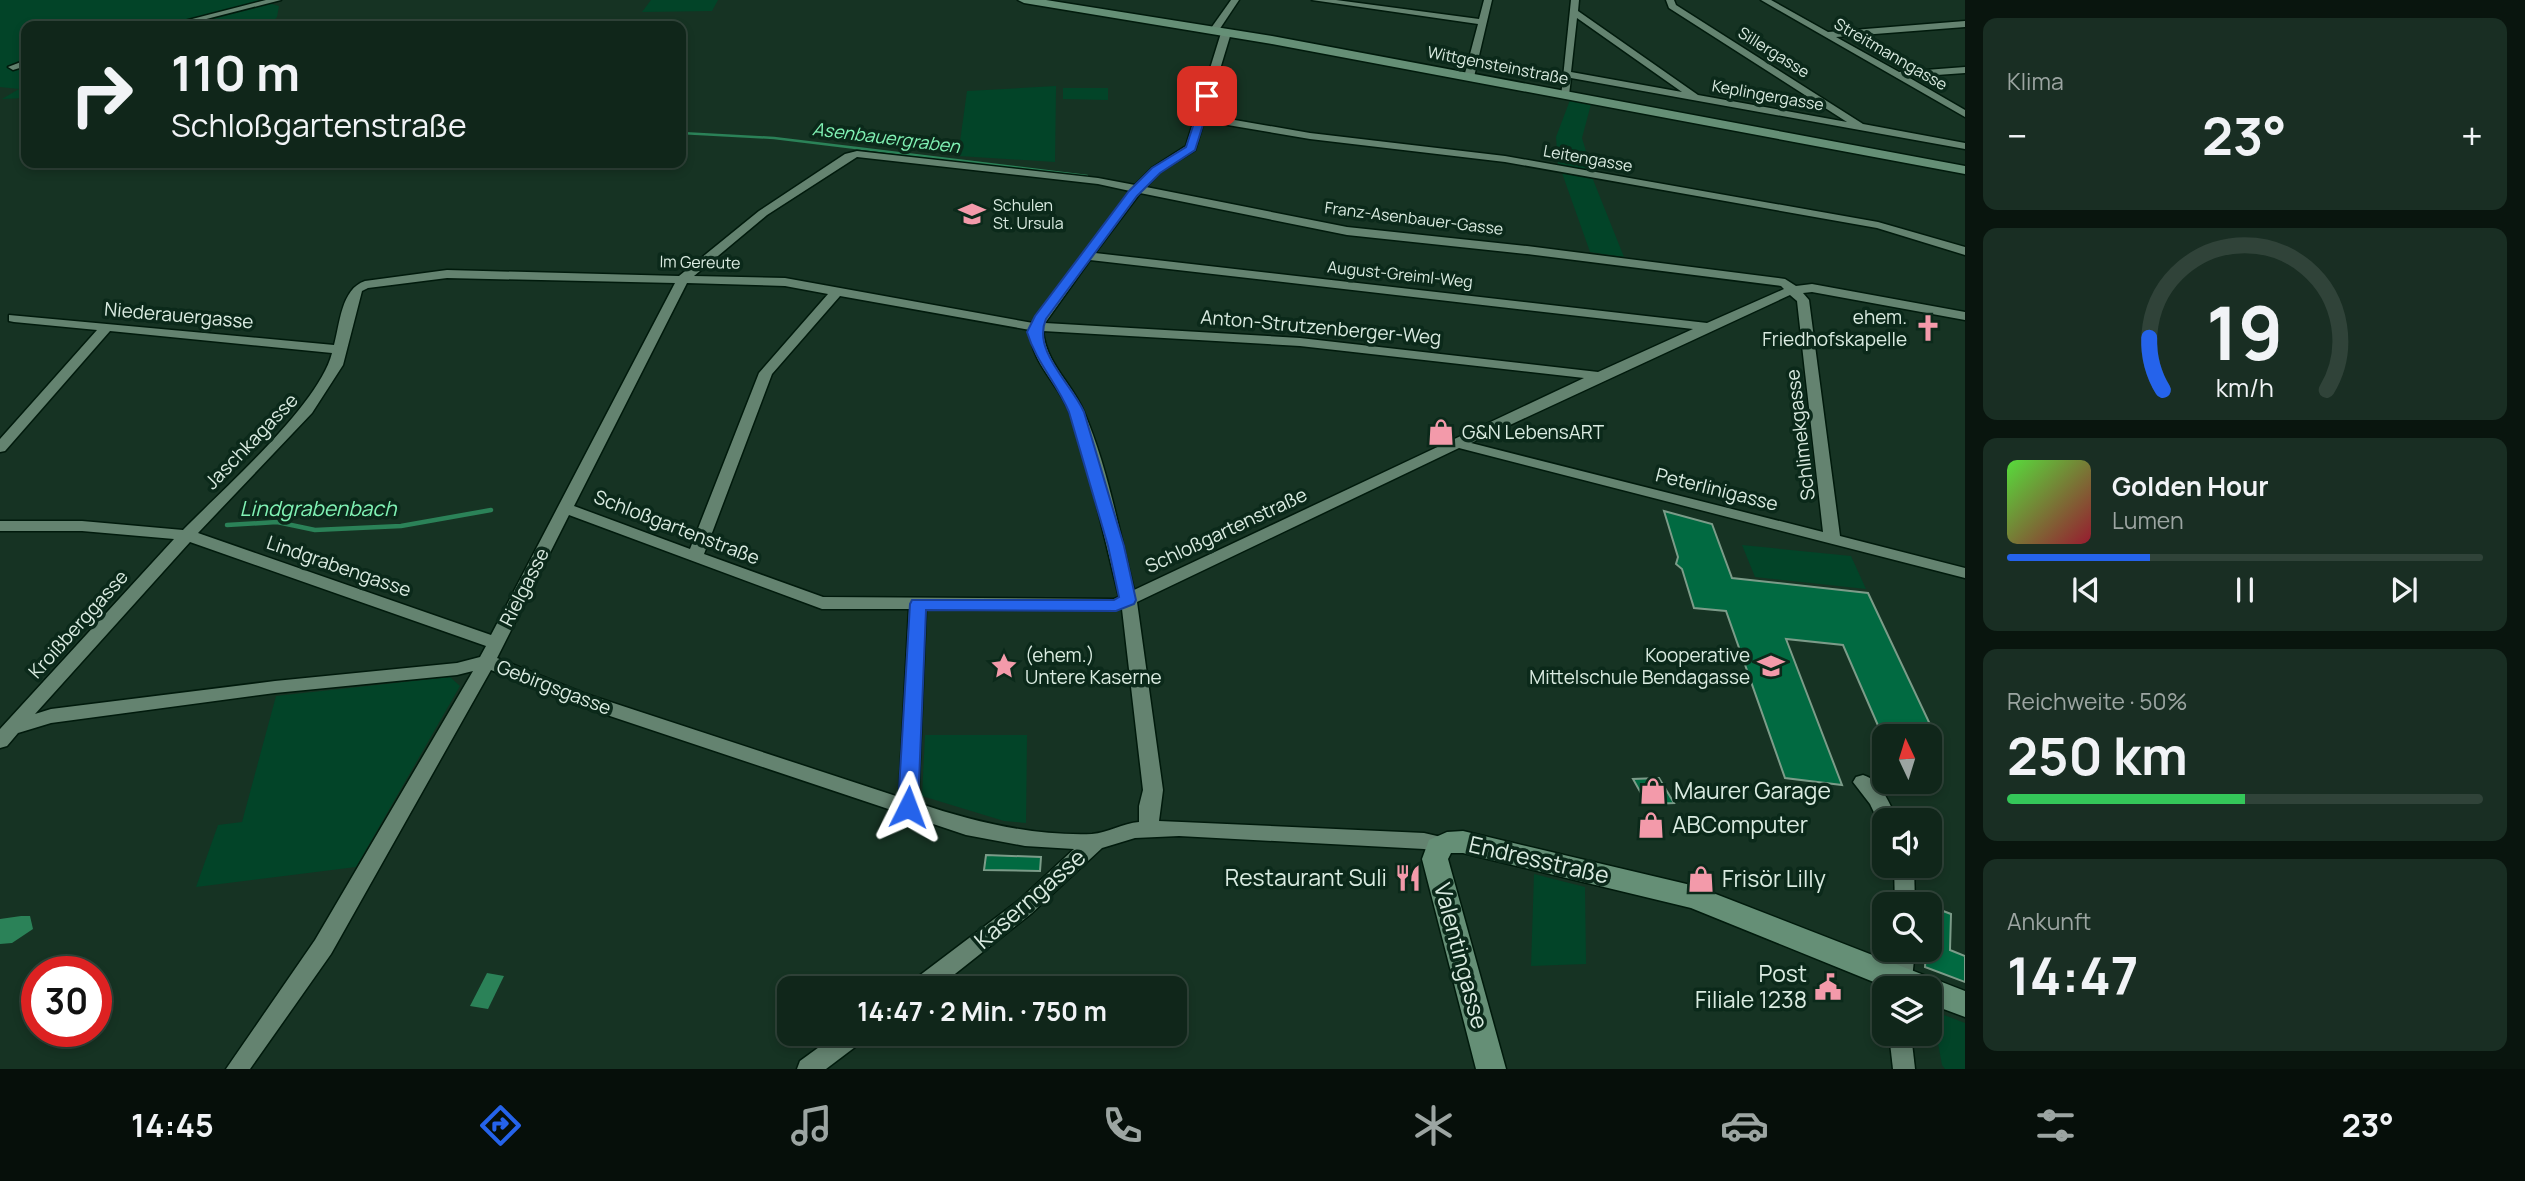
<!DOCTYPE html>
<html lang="de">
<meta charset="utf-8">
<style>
:root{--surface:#10261a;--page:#192e23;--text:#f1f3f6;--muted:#9ca5a2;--line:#304339;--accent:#2563eb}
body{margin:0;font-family:Manrope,sans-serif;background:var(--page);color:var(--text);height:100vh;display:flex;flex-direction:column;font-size:26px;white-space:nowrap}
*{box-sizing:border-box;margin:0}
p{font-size:23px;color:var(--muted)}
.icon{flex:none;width:38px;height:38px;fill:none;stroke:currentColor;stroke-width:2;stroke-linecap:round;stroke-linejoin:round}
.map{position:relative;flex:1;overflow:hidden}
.panel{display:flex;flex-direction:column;gap:18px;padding:18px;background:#09150e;width:560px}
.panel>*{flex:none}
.guide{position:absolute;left:21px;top:21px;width:665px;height:147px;border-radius:14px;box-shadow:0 4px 10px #0003,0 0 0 2px var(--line);background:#10261a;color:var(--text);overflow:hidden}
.needle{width:46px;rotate:356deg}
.tools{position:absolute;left:1872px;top:724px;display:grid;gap:14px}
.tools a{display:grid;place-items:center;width:70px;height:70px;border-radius:14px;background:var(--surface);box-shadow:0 4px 10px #0003,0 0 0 2px var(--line);font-size:35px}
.speed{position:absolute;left:21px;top:956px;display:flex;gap:14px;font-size:35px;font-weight:700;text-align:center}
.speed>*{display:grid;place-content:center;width:91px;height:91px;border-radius:50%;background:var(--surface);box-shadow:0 4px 10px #0003,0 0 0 2px var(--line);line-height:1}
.speed .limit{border:10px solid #d22;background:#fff;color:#111}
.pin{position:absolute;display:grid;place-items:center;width:60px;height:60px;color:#fff;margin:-30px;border-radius:14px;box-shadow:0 4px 10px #0006}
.me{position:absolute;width:77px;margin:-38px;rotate:3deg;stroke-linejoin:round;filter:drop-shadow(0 0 5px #0008)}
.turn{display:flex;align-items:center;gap:24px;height:147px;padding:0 35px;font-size:32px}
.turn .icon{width:91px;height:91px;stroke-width:2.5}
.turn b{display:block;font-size:49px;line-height:60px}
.big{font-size:52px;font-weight:700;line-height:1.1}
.panel .tile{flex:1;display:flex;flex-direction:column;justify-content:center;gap:10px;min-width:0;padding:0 24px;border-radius:14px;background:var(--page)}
.panel .dial{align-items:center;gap:0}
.dial svg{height:182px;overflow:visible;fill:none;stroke:var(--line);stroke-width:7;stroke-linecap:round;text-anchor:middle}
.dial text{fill:var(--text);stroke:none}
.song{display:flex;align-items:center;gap:21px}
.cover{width:84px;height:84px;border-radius:10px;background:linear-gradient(135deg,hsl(110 70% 55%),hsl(350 70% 35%))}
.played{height:7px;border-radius:4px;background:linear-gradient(90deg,var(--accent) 30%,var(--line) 30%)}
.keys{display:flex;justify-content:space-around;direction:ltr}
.heat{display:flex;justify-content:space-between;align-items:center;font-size:38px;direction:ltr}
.charge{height:10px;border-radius:5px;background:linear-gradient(90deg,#34c759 50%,var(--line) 0)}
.trip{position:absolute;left:777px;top:976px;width:410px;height:70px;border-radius:14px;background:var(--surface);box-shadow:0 4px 10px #0003,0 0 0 2px var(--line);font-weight:700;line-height:70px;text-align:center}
.dock{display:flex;height:112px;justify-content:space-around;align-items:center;background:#060f0a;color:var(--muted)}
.dock .icon{width:49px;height:49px}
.dock .on{color:var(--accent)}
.dock b{font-size:32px;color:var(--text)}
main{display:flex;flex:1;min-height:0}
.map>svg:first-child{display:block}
.green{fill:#024428}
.water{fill:#2b8258}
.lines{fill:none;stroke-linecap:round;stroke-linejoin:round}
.stream-far1{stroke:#2b8258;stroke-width:2.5}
.stream{stroke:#2b8258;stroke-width:4.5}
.building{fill:#016a41;stroke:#7c9c89;stroke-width:2}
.street-casing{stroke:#001a0c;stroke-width:3}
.secondary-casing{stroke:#001a0c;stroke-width:3}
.street{fill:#648370;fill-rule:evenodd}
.secondary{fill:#658f76;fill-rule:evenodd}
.route{fill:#2563eb;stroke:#184099;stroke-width:2}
.labels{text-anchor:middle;stroke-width:7;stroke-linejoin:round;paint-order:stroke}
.far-street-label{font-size:16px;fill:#daebe1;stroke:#0b291a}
.far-poi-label{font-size:16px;fill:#daebe1;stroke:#0b291a;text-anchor:start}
.far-water-label{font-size:18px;font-style:italic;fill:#81f3b5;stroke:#0b291a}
.street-label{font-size:19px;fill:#daebe1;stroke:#0b291a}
.poi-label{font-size:19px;fill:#daebe1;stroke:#0b291a;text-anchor:end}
.water-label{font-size:21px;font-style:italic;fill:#81f3b5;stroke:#0b291a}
.near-poi-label{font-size:23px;fill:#daebe1;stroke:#0b291a;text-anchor:start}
.near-street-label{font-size:23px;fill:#daebe1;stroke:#0b291a}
</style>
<main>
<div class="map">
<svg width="1965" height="1069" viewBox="0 0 1965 1069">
<rect width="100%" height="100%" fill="#163323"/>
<!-- green -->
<g class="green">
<path d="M0 0H263L261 1 279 6 277 17 268 26H26V98L2 99 19 89 0 87Z"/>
<path d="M651 0H718L712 11 642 12Z"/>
<path d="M1056 86 1055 162 958 156 967 91Z"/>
<path d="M1063 88H1108V100L1063 99Z"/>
<path d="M1570 100 1591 104 1582 138 1592 171 1558 166 1556 137Z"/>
<path d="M1562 173 1592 177 1624 257 1590 252Z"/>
<path d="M1742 545 1851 556 1866 589 1755 577Z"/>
<path d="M450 677 460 686 356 867 196 887 218 825 242 822 276 696Z"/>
<path d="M925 735H1027L1026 823 1004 821 922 796Z"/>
<path d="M1534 874 1585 887 1586 964 1531 966Z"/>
<path d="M1939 1013 1965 1023V1069H1945L1942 1065 1935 1027Z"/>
</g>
<!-- water -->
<g class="water">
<path d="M21 916H30L33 929 12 943 0 944V919Z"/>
<path d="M487 973 504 976 488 1009 470 1006Z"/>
</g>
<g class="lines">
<!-- stream-far1 -->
<path class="stream-far1" d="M681 133 774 138 1087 176"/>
<!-- stream -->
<path class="stream" d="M227 525 277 522 315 530 401 526 491 510"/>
</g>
<!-- building -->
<g class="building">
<path d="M1664 511 1712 524 1732 578 1868 593 1936 737H1883L1843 645 1786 639 1842 785 1785 778 1726 611 1694 608 1682 569 1676 564 1678 557Z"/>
<path d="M1659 778 1674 803 1647 804 1633 779Z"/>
<path d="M986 855 1041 857 1040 871 984 870Z"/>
<path d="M1930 906 1951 914 1950 950 1965 956V982L1925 967 1926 950H1930Z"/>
</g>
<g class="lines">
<defs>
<g id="street">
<path d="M266 0H281L179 26H165Z"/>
<path d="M1231 0H1239L1217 33H1211L1209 31Z"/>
<path d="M1312 0H1336L1479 19 1484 0H1492L1474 77 1469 80 1464 77 1478 24Z"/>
<path d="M1571 0H1579L1578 11 1698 95 1847 122 1669 8 1666 0H1674L1676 5 1863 124 1965 143V149L1571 78 1569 95 1561 97ZM1577 18 1682 92 1571 72Z"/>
<path d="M1761 0H1771L1828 32 1965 21V27L1836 37 1899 72 1965 67V73L1908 77 1965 110V117Z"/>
<path d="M1226 30 1231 33 1206 115 1310 133 1505 156 1878 222 1965 247V255L1877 228 1505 162 1310 139 1204 121 1195 150 1160 172 1146 187 1347 227 1527 246 1785 279 1796 286 1812 284 1965 312V320L1812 292 1803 293 1809 300 1840 536 1965 568V578L1459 448 1137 602 1163 790 1159 821 1424 833 1450 839 1453 845 1450 851 1443 853 1424 849 1179 836 1135 838 1102 848 1032 913 936 989H908L911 982 1018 901 1074 849 1025 846 966 835 571 703 491 670 331 954 250 1069H226L315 940 473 671 457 675 275 693 51 723 18 733 7 746 0 748V729L174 539 82 531H0V521H82L183 530C223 489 319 405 332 353L110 331 5 451 0 452V439L97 330 14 322 9 321V315L334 345C340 324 341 289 365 281L447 270 679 276 759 211 845 154 857 151 1098 178 1135 185 1152 168 1186 146 1221 33ZM857 157 1098 184 1130 191 1033 323 785 278 694 276 767 215ZM1140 193 1347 235 1527 254 1781 286 1784 289 1707 323 1095 253ZM1090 260 1693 329 1598 372 1300 338 1045 323ZM447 278 675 283 491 635 198 533 312 413 343 365 362 291 368 288ZM687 283 785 286 828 294 759 373 690 549 574 506ZM1790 295 1797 301 1823 532 1471 443ZM840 296 1030 330C1031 365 1061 385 1071 416 1091 475 1104 536 1119 597L1114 599 823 597 704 554 772 374ZM1043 331 1300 346 1584 378 1134 590C1119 531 1108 468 1084 412 1072 383 1046 364 1043 331ZM569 515 822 609H909L899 797 583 693 497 658ZM190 542 486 646 480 657 457 663 275 681 51 709 35 714ZM926 609H1122L1143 790 1139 806V822C1123 823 1108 833 1092 834 1033 836 974 822 918 803Z"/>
<path d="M26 60V66L13 70 8 67Z"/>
<path d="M1863 775C1881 780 1890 805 1898 821H1885V828L1881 827 1870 804 1853 782 1856 777Z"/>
<path d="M1894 866H1914L1915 905H1895Z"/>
<path d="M1893 950H1915L1911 989H1891L1890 986Z"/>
<path d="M837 1034H866L863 1041 826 1069H797L800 1061Z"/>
<path d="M1889 1034H1911L1915 1069H1893Z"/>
</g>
<g id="secondary">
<path d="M1018 0H1046L1272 36 1965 166V174L1272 44 1024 3Z"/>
<path d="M1463 831 1695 886 1965 991V1017L1930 1004V989H1891L1691 908 1463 853H1451L1448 859 1506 1069H1476L1422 859 1429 840 1447 832Z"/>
</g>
</defs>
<!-- street casing -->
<use href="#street" class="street-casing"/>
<!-- secondary casing -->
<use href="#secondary" class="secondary-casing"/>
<!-- street -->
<use href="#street" class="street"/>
<!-- secondary -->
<use href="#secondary" class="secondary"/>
</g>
<!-- route -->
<path class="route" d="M1204 93 1212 96 1195 150 1160 173 1137 196 1046 319C1032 351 1071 383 1084 412L1124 546 1136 600 1134 604 1116 611 926 610 918 807 915 813 908 815 901 813 898 807 910 604 912 600H1114L1119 597 1108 546 1069 412C1057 383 1036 362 1027 332L1035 316 1129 191 1152 168 1186 147Z"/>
<!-- icons -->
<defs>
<symbol id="school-bare" viewBox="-9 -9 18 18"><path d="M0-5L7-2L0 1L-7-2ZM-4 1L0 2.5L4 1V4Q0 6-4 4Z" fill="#f39aaa" stroke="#0b291a" stroke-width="2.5" paint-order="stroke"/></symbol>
<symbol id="church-bare" viewBox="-9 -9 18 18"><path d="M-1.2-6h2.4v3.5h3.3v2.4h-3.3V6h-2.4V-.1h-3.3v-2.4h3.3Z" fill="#f39aaa" stroke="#0b291a" stroke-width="2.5" paint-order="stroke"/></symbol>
<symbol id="shop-bare" viewBox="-9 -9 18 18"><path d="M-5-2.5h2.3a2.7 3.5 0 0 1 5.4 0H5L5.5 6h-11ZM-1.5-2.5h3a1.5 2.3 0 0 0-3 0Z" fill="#f39aaa" stroke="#0b291a" stroke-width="2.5" paint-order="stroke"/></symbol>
<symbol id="sight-bare" viewBox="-9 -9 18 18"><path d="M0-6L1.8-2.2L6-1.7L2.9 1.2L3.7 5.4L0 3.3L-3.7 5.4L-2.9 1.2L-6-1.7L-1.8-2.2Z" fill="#f39aaa" stroke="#0b291a" stroke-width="2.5" paint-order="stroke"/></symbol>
<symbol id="restaurant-bare" viewBox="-9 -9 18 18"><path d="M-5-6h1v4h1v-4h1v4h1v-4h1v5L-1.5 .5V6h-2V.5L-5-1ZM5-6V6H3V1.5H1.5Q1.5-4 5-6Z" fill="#f39aaa" stroke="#0b291a" stroke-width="2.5" paint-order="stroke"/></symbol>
<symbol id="civic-bare" viewBox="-9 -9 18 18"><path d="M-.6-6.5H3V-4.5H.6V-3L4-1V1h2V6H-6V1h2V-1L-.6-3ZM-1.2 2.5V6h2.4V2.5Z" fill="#f39aaa" stroke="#0b291a" stroke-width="2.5" paint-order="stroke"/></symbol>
</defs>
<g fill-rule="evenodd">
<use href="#school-bare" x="953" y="195" width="38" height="38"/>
<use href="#church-bare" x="1909" y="309" width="38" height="38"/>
<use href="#shop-bare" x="1422" y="413" width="38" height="38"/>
<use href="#sight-bare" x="985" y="647" width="38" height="38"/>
<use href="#school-bare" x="1752" y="647" width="38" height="38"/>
<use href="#shop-bare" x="1634" y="772" width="38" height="38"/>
<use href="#shop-bare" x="1632" y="806" width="38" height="38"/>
<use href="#restaurant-bare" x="1389" y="859" width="38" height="38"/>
<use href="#shop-bare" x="1682" y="860" width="38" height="38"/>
<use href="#civic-bare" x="1809" y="968" width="38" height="38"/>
</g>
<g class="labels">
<!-- far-street labels -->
<g class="far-street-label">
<text transform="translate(1774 52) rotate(32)" y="6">Sillergasse</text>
<text transform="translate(1891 54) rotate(30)" y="6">Streitmanngasse</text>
<text transform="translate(1498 65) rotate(11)" y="6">Wittgensteinstraße</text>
<text transform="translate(1768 95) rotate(10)" y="6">Keplingergasse</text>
<text transform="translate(1588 158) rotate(10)" y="6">Leitengasse</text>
<text transform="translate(1414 218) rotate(7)" y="6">Franz-Asenbauer-Gasse</text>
<text transform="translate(700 262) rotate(1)" y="6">Im Gereute</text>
<text transform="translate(1400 274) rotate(6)" y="6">August-Greiml-Weg</text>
</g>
<!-- far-poi labels -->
<g class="far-poi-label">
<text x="993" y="211">Schulen<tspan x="993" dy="18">St. Ursula</tspan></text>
</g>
<!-- far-water labels -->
<g class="far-water-label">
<text transform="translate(886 138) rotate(7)" y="6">Asenbauergraben</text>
</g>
<!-- street labels -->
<g class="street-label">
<text transform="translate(179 315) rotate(5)" y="7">Niederauergasse</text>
<text transform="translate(1321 327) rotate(5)" y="7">Anton-Strutzenberger-Weg</text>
<text transform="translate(1800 435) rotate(-97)" y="7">Schlimekgasse</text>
<text transform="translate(251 441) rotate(-46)" y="7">Jaschkagasse</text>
<text transform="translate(1717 489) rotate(14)" y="7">Peterlinigasse</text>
<text transform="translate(677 527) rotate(21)" y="7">Schloßgartenstraße</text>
<text transform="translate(1226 530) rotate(-25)" y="7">Schloßgartenstraße</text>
<text transform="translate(339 566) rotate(19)" y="7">Lindgrabengasse</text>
<text transform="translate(524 587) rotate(-63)" y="7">Rielgasse</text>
<text transform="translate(78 624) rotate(-48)" y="7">Kroißberggasse</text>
<text transform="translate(554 687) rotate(21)" y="7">Gebirgsgasse</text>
</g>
<!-- poi labels -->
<g class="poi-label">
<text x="1907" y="324">ehem.<tspan x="1907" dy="22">Friedhofskapelle</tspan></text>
<text x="1462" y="439" text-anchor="start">G&amp;N LebensART</text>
<text x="1025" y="662" text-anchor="start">(ehem.)<tspan x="1025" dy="22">Untere Kaserne</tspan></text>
<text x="1750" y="662">Kooperative<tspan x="1750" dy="22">Mittelschule Bendagasse</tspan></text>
</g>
<!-- water labels -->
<g class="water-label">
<text x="318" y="516">Lindgrabenbach</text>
</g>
<!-- near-poi labels -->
<g class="near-poi-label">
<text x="1674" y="799">Maurer Garage</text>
<text x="1672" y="833">ABComputer</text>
<text x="1387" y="886" text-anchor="end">Restaurant Suli</text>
<text x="1722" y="887">Frisör Lilly</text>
<text x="1807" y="982" text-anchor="end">Post<tspan x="1807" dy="26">Filiale 1238</tspan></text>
</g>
<!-- near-street labels -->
<g class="near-street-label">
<text transform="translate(1539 860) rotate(13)" y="8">Endresstraße</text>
<text transform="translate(1030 899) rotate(-41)" y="8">Kaserngasse</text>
<text transform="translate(1461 956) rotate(75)" y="8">Valentingasse</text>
</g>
</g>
</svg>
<div class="tools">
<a><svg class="needle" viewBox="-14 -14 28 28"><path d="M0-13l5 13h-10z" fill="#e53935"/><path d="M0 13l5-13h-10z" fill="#9ca5a2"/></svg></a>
<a><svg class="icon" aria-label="sound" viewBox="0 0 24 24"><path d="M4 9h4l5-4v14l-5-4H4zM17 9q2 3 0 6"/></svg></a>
<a><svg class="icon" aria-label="search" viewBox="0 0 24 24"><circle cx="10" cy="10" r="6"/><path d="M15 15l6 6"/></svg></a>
<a><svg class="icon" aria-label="layers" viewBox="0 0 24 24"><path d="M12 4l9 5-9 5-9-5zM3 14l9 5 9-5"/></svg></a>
</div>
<div class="speed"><div class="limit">30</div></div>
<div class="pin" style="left:1207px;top:96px;background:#d93025"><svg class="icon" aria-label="arrive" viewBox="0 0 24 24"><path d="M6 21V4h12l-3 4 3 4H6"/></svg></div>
<svg class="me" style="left:908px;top:807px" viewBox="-20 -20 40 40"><path d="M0-17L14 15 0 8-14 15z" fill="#2563eb" stroke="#fff" stroke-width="4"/></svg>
<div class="trip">14:47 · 2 Min. · 750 m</div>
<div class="guide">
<div class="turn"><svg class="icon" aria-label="right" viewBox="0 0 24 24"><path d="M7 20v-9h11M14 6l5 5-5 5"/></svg><div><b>110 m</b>Schloßgartenstraße</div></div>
</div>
</div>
<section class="panel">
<div class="tile"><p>Klima</p>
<div class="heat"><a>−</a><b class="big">23°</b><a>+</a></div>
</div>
<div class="tile dial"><svg viewBox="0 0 100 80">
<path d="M14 69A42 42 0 1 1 86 69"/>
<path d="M14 69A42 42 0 0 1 8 46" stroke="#2563eb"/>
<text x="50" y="56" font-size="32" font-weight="700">19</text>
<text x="50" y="72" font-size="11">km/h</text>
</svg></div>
<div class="tile">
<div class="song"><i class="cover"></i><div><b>Golden Hour</b><p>Lumen</p></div></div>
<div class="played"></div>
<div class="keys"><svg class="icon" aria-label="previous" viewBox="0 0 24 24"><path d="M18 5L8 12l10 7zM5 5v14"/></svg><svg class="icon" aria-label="pause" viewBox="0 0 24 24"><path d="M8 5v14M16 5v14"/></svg><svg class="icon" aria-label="next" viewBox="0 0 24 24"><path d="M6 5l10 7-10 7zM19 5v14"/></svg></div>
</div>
<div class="tile"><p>Reichweite · 50%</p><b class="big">250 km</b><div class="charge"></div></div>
<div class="tile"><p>Ankunft</p><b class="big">14:47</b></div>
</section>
</main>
<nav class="dock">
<b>14:45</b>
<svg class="icon on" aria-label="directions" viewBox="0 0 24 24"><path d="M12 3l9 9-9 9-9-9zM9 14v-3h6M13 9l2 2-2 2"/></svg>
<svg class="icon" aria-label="music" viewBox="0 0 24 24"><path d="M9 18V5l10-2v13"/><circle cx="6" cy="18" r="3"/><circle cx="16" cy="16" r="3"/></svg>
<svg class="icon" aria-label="phone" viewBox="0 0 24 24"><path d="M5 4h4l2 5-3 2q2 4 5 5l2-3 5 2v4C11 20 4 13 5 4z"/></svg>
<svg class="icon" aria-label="climate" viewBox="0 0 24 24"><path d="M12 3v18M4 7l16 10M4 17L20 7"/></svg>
<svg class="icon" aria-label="car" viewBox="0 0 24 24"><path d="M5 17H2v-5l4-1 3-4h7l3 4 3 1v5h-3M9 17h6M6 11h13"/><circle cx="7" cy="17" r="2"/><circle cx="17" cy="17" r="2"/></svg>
<svg class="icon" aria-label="filters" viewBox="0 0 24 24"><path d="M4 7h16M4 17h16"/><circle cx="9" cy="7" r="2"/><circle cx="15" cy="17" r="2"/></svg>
<b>23°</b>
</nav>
